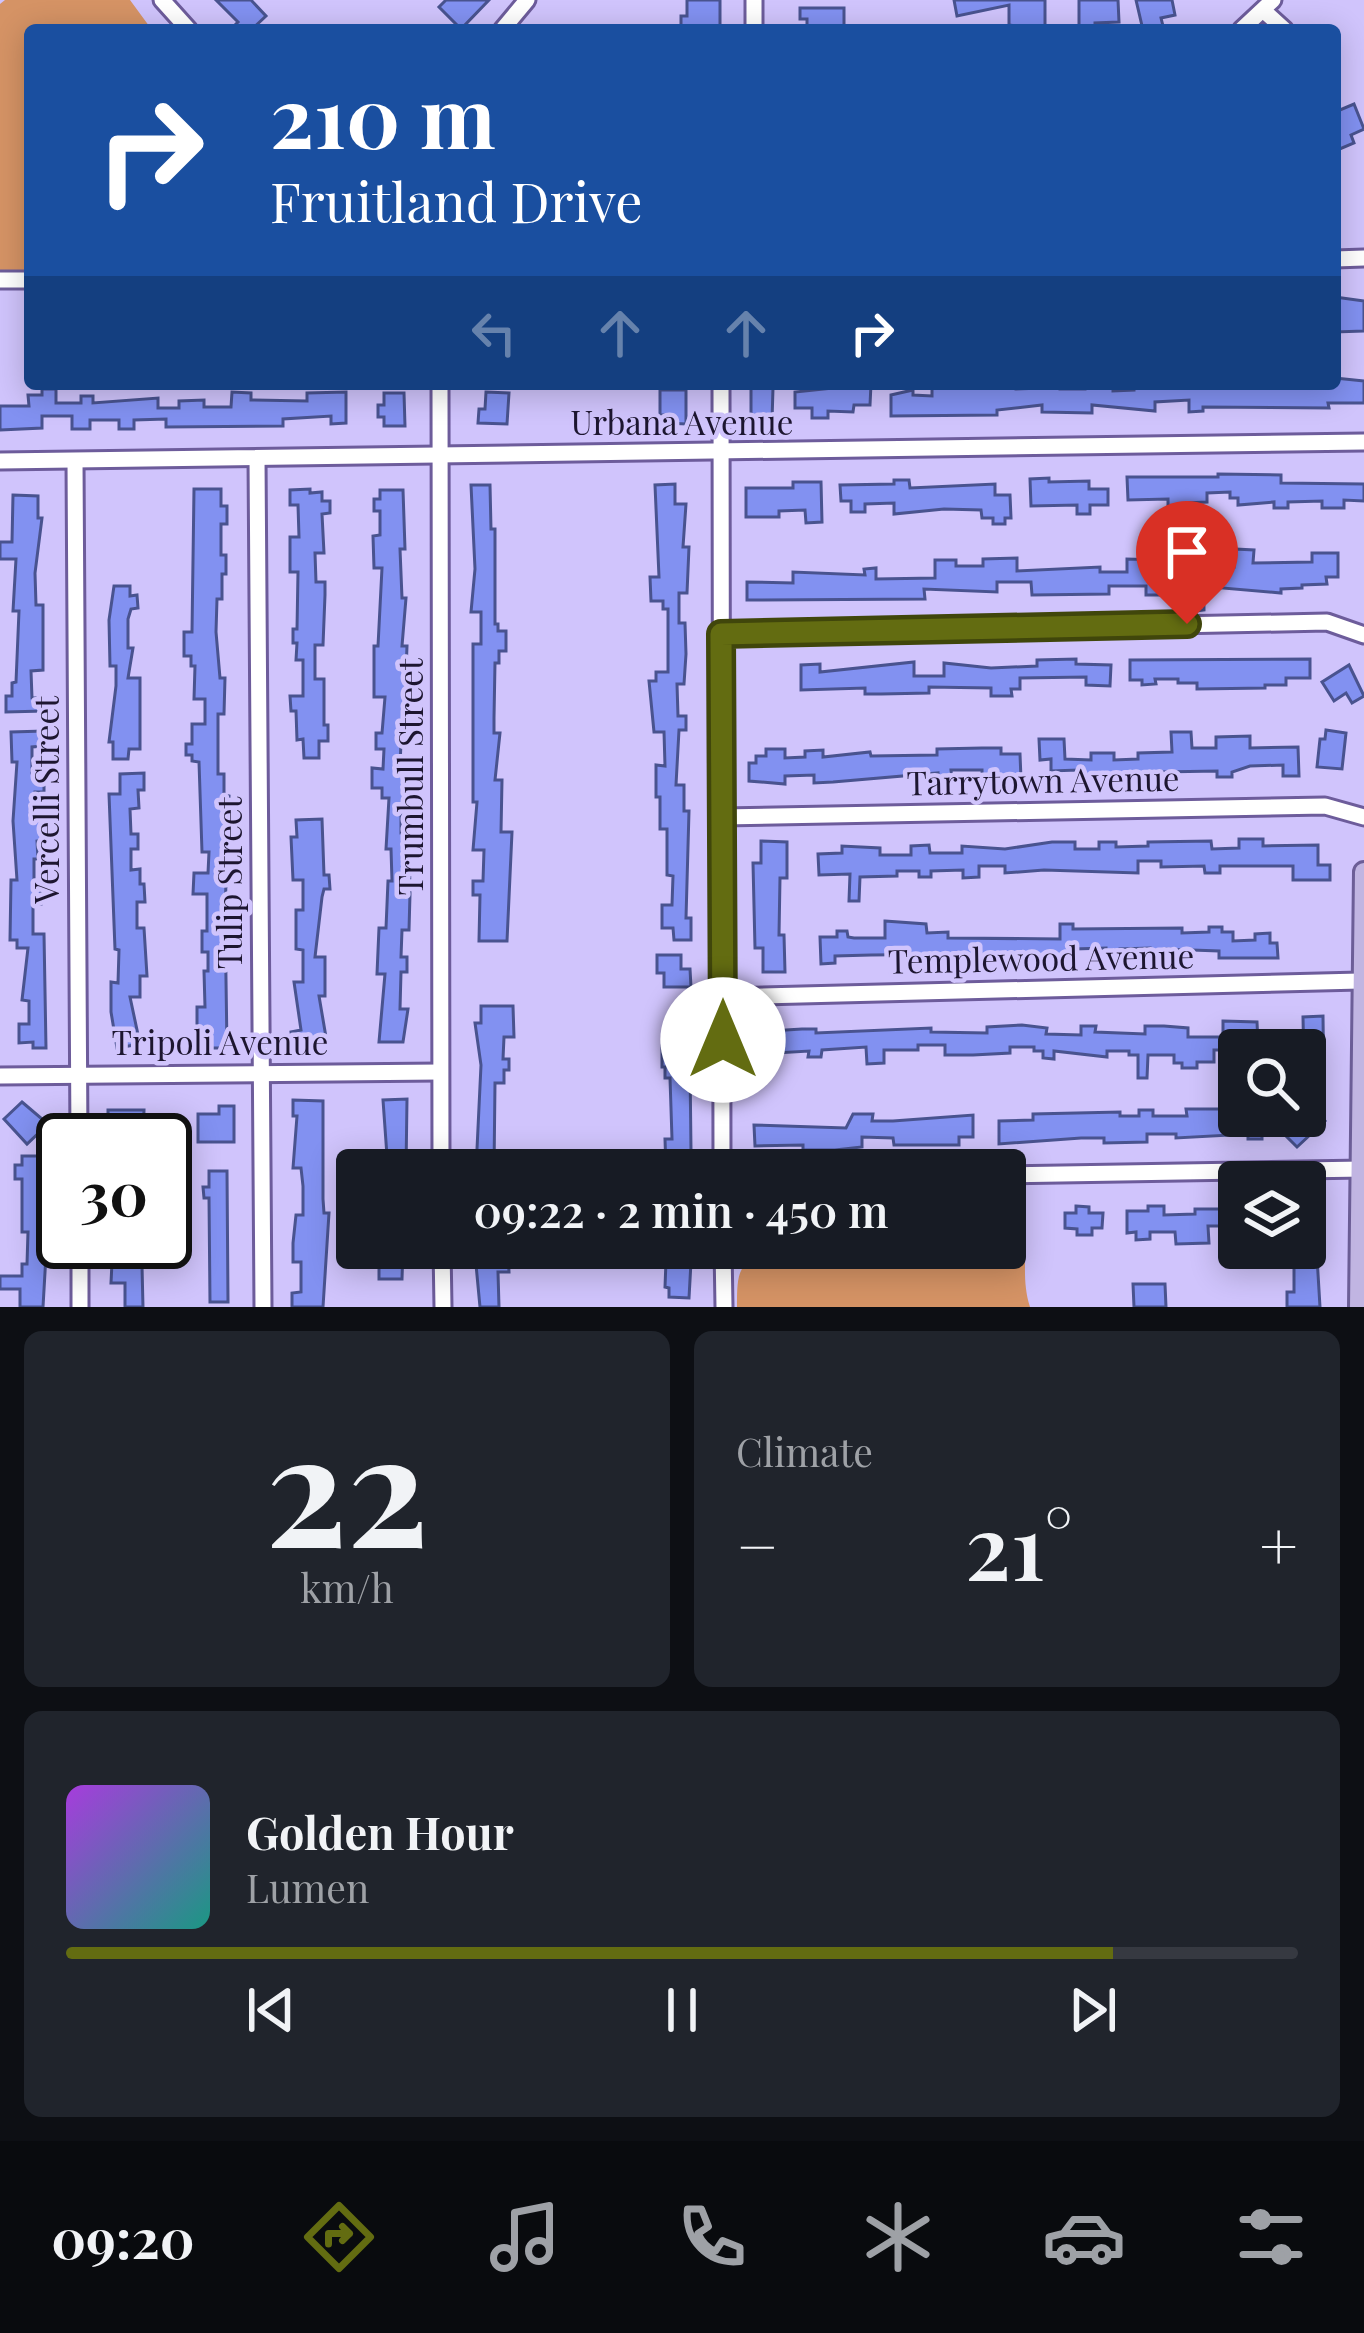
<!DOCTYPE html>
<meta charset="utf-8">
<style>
:root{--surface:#171b24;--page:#20242c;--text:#f1f3f6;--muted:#9ea1a6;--line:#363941;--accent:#636c11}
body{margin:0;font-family:"Playfair Display",serif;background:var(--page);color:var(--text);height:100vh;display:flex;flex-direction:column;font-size:45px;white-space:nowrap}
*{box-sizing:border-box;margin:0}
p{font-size:39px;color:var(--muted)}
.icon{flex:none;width:66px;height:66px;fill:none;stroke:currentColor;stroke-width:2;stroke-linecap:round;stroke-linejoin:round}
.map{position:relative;height:1307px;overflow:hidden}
.details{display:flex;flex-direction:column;gap:24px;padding:24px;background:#0d0f14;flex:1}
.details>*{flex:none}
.guide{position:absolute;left:24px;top:24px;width:1317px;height:366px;border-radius:12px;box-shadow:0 6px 30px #0003;background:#1a4fa0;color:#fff;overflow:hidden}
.tools{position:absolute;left:1218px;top:1029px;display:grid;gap:24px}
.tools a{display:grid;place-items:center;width:108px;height:108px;border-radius:12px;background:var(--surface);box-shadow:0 6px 30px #0003;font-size:60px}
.speed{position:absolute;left:36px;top:1113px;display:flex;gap:24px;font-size:60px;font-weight:700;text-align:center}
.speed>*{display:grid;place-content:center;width:156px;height:156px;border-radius:50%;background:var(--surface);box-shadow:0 6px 30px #0003;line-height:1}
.speed .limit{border:6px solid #111;border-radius:18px;background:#fff;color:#111}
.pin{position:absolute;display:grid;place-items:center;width:102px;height:102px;color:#fff;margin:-123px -51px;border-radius:50% 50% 50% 0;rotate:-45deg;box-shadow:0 0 12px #0007}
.pin .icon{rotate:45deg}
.me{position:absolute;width:132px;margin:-66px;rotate:0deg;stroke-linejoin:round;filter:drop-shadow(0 0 9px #0008)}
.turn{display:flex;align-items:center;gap:42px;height:252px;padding:0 48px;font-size:54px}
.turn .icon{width:156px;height:156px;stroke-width:2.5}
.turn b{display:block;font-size:84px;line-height:102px}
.lanes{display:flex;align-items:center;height:114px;padding:0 48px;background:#0003;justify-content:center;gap:60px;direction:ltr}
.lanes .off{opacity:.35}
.big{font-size:90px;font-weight:600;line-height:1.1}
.details .card{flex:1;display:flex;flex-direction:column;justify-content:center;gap:18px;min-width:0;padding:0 42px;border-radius:18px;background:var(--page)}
.details .dial{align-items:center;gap:0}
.dial b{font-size:156px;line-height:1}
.song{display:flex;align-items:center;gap:36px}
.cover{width:144px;height:144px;border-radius:18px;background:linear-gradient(135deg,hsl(280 70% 55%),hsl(170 70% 35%))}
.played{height:12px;border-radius:6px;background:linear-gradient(90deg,var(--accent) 85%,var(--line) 85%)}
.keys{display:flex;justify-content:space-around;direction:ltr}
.heat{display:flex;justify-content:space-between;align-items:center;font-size:66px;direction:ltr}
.details .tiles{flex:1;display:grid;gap:24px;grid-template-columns:1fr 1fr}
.card:last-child{grid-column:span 2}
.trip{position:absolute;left:336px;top:1149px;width:690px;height:120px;border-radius:12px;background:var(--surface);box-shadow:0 6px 30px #0003;font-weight:600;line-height:120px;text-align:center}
.tab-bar{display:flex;height:192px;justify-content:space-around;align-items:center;background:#090b0e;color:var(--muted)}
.tab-bar .icon{width:84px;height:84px}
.tab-bar .active{color:var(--accent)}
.tab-bar b{font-size:54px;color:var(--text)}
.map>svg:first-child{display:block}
.green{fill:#d59365}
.building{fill:#8291f1;stroke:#49538f;stroke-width:3}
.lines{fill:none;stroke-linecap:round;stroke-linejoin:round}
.minor-casing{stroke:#6d5c9b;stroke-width:21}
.major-casing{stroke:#6c5e97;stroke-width:24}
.minor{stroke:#fff;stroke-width:15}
.major{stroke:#c1b5e2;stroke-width:18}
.route-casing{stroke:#40460b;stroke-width:30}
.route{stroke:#636c11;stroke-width:21}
.labels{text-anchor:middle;stroke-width:9;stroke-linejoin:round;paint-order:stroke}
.street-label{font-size:33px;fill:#1d1630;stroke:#d0c4fc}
</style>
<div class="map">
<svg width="1364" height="1307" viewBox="0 0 1364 1307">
<rect width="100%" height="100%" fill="#d0c4fc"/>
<!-- green -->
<g class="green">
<path d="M5 0H130L152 30H30V274H0V4Z"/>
<path d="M1005 1196 1020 1199C1033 1235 1018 1270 1030 1307H737C737 1269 738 1263 774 1249L974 1257 980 1248H1005Z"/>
</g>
<!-- building -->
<g class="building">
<path d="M216 0H251L266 16 251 30H230L238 22Z"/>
<path d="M446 0H489L461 29 439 7Z"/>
<path d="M687 0H720V28H681V16H687Z"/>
<path d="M954 0H1045V30L1009 25V5L957 16Z"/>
<path d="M1079 0H1118L1119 22 1095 23V30H1079Z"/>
<path d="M1136 0H1172L1175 15 1161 18 1163 26 1143 30Z"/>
<path d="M800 8H844V30H807V19H800Z"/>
<path d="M1354 104 1364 129 1351 135 1354 143 1335 151V112Z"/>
<path d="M1335 297 1364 301V331L1335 332Z"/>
<path d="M1335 378 1364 381V403H1328L1329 408 1203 407V411L1189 412V400L1155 402V411L1092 405V413L1042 412V405L997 410V415L891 416V395L913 390V395L932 396V384H1016V389L1040 388V384H1060V389H1085V384H1098V388H1113V391L1134 390V385L1168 384H1251V388H1276V384H1290V388H1311V384H1335Z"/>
<path d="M751 384 773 388 772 421H751Z"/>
<path d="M871 384 870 405H854L853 412 828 411V418H812V408H795V392Z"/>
<path d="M42 389H56V403H81V396H93V403L158 398V408H179V401L204 400V407H231L232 392 251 393V400L307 401V393L346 392V423L331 424V416L283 419V426L166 427V419L134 420V429H119V420H90V429H72V416H42V428L0 430V406H29L28 395H42Z"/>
<path d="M660 390H686V424L665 423V415H660Z"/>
<path d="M486 392 509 393 507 424 478 423 479 409H485Z"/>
<path d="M384 393H404L405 426H384V417H378V405H384Z"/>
<path d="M1218 474 1281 475V483L1364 484V501L1344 500V508H1322V501L1288 502V508H1274V502L1238 505V498H1230V492L1207 493V502L1187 503V513L1168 514V499L1128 500 1127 477H1218Z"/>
<path d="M1049 478V482L1089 481V489H1108V505H1090V514H1077V505L1031 506 1030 479Z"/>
<path d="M894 480H909L910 488 995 484V495H1010L1011 518H1005V524H993V518H982L981 510 944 509 894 514V503L865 504V512H851V501H841L840 485 894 484Z"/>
<path d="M793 482H821L822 522 806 523 805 510 779 511V517H746V488H793Z"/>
<path d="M675 484V504H686L683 547H689L687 593H679V623H685L686 654 684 684H677L678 716H686V730H679L676 785H684V811H689L686 918H691V940H674L673 928H662V905H672L673 876 667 875V829H660V797H656V765L665 766 664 732H654L649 681H656V672H668V609H663V601H651L650 577H659L655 485Z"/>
<path d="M471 485H490L491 529H495V624H498V631H506V651H499V663H495L494 718V733H500L495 780H502L501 832H512L507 941H479L480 895H473V881H483L484 850H473L477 802H473V644H481V612H471L475 569Z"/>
<path d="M194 489H221V506H227V524H221V555H226V574H222V599H217L216 632 220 678H225L224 714H218V774H224V795L229 796 225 912 227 1048H197V1007H205L204 971H208V952H202V931H207V894H193L194 873H208L209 852H202L199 762 192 761V755H186V744H192V724H205V699H194L195 666H191V656H184V632H192Z"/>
<path d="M310 489V493L322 492V501H330V513L322 514 324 553H315L316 582H325V595L323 645H315V679H324V725H328V741H319V758H304L303 739 297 740 296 711H291L290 696H303V660H296L297 643H293V629H297L298 572H290V537H299L298 505H290V490Z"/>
<path d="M380 490H403L405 549H400L402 598H406L402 646H407L404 722H408V740H401L400 769H407V808H401V833H409L410 894 409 930H402L401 957H407V972H401L400 1009H408L403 1042H379L385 974H377L379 928H386L388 881H392L391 849H386L389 798H382V788H372V768L383 769 384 749H376V733H382L385 697H374V646H378L382 568H374L373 536 380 535V511H374V499H380Z"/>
<path d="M13 495 38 496V518H42L35 573 36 605H43V670L31 671 32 698H44V711L6 712V696H12V683L16 682 19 611H13L16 559H0V542H12Z"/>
<path d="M1235 549 1254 550 1253 563 1312 562V553H1338V577H1326L1327 584 1302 585V588L1281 589V593L1222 588 1223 566 1234 567Z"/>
<path d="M1191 557H1203L1204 610 1195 611 1194 583H1182V563H1191Z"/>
<path d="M1017 558V571L1100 567V572H1127V559L1160 560 1159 595H1146V586H1109V594L1032 595 1031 582H997V592L924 589 925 599 747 600V582L793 583V572L865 575 864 569 876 568V579L935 578V560H956V566H983V559Z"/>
<path d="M114 586H130V596L137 595 138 608 131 609 128 619V648H133L128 678H140V749H129L128 759H113V742H109L116 686V666H110L109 620Z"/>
<path d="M1076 659V664L1111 665 1110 686 1086 685V677L1020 678V689H1011L1012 696H991V688L929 687V693L881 694H865V688L801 690V665L820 664V672L914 662V676H944V663L991 668 1037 666V660Z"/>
<path d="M1310 659V678H1286V685H1265V688L1197 689V683H1178V679H1155L1156 684 1142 685V680H1130V660Z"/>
<path d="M1349 665 1364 696 1352 703 1346 693 1334 701 1322 682Z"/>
<path d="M1326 730 1346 733 1342 769 1317 767 1320 739H1325Z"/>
<path d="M44 731V746L32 747V773L44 774V792H35V821H45V840L37 841 38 859H34V888H41V904H33V934H44L46 1048H33V1042L19 1043V1024H29V1001L22 1000 28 948H17V940H10L11 880H17L13 821 17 762H12L11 732Z"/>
<path d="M1171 732H1191L1192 748H1216V737L1250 736V748L1298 747 1299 776H1283V765L1250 766 1232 772V777H1217V771L1161 772V778L1078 779V770L1051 771V759L1040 760 1039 739H1064L1065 759 1091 760V753H1114V760L1138 759V753L1172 752Z"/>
<path d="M982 748H1001V754H1020L1021 779H982V770H951L952 780H938V773L833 782 814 783V775L785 776V784L749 781V763H756V756H766V749H785V758L805 757V751L823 750V757L870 752 871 756 937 755V749Z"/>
<path d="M144 773V790H138L139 808 130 809 131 834H138V849H131V870L140 869V884H144L145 902H137V928H144L147 976H140V997H130L140 1044 117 1048 111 1012V982L118 983 119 950 115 949 109 794H120V774Z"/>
<path d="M322 819 324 875H329L330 889H324L322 897 315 957H325V996H319L327 1043 293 1049 291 1032 301 1030 294 982H303V950L296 949V910H303V880H293L291 837H297L296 820Z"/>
<path d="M1239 839H1263V846L1318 845V865H1330V880H1293V866H1220V873H1205L1204 866 1161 867V861H1138V873L1044 870 1005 873V866H979V877L963 878V870L931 871V877H919V871H897V876L860 877 859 901H849L850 874 819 875 818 854 842 853V846L880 848V855H911V846L929 845 930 853H962V846L1005 849 1052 842H1075V849H1099V842H1116V847L1148 846V842L1211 841 1212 849 1239 848Z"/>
<path d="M761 841 787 842V878H780L779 935H784L785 972H763V948H755L753 863H761Z"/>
<path d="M885 921 926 924 927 933 948 932V938L1060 939V924H1073V929L1182 928V933L1209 932V927H1222V932H1233V941L1255 940V934L1270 933V943H1277L1278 958H1219V951L1164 949V960H1150V948L1120 949V960H1106V948L1074 949 1075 962H1060V956L995 954V961H965V954L871 955 835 956V963L821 964 820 937H837V931H847L848 937 854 938H885Z"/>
<path d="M657 955H681V969H690L691 987H664V973H657Z"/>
<path d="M481 1006H513L514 1037H504L503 1059H509V1070H504V1083H495L494 1170H476L481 1065 475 1023H481Z"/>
<path d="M1323 1016 1324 1100H1306L1325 1121 1297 1147 1281 1131 1297 1116H1305L1303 1017Z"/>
<path d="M1223 1021 1257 1022 1258 1044H1243V1050H1214V1062H1197V1068H1182V1063H1174V1055H1148L1147 1078H1138V1055H1129V1051H1107V1057L1054 1051V1059L1043 1058V1051H1034V1047H1010V1053L973 1055H945V1045H918V1050H884V1063L867 1064 866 1047 822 1050 821 1057H808L809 1051 756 1054V1032L802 1029H816V1033L931 1028V1032L987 1033V1027L1022 1025 1047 1028 1046 1034 1081 1035V1026H1096L1095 1032 1145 1034V1026H1164L1188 1028V1037H1223Z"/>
<path d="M662 1046H681V1065H690L691 1151H685V1170H666L665 1139H672L670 1078H665V1067H662Z"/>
<path d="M407 1099 406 1170H388L383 1100Z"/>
<path d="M293 1100 323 1101V1199L324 1213H329L323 1307H292V1293L301 1292V1262H293V1243L296 1215H303V1186L301 1168H293L297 1116H293Z"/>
<path d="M22 1102 48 1124 27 1144 4 1119Z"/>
<path d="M219 1106H234V1142H198V1114H219Z"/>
<path d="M1186 1109H1239V1116H1262V1139H1248V1134L1176 1138V1134H1147V1142L1104 1143V1138H1081L999 1144V1121L1033 1120V1114L1120 1112V1116H1139V1110H1153V1116H1187Z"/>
<path d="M108 1110H144L143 1139H117V1133H108Z"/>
<path d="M853 1114H873L872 1121H893L973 1115V1137H959V1145H894L893 1138 862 1137V1147L835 1150H803V1145L755 1146 754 1125 846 1128Z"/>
<path d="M22 1156H47V1174H40V1203H49L43 1307H20V1289H0V1276H22V1264H27L28 1232H22V1179H15V1165H22Z"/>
<path d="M209 1171H227L228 1302H210L209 1198H204L203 1187H209Z"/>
<path d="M1319 1197V1243H1324V1257H1317L1320 1307H1287V1292H1294V1248H1305V1198Z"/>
<path d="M1076 1206 1089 1207V1213H1103L1102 1228H1092V1235H1077V1229L1065 1228V1213H1076Z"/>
<path d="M1148 1206H1164V1215L1195 1214V1209H1239V1226H1208L1209 1243 1176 1244 1175 1232H1150V1239L1136 1240V1232L1127 1233V1211H1148Z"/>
<path d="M113 1242H137V1266H142L143 1307H125V1283H111Z"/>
<path d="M379 1248H403L402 1279H379Z"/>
<path d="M484 1248 508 1251 509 1272H498L499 1307H480L475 1254 484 1253Z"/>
<path d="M666 1261 691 1262 689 1298 669 1297V1288L665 1287Z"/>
<path d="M1133 1284H1165L1166 1307H1134Z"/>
</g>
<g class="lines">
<defs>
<g id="minor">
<path d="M162 0 189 30"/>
<path d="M754 0V30"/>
<path d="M1264 11 1285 30"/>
<path d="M502 30 527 0"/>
<path d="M1241 30 1273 0"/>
<path d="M1335 259 1364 258"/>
<path d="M0 280H30"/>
<path d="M440 384 441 1170"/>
<path d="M721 384 722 1170"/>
<path d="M257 458 263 1307"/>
<path d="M0 461 1364 442"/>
<path d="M75 461 79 1140"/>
<path d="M721 634 1327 622 1364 635"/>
<path d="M722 817 1325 806 1364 817"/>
<path d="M723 997 1360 981"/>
<path d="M0 1076 440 1072"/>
<path d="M1005 1175 1364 1169"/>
<path d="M80 1242V1307"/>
<path d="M442 1248 443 1307"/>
<path d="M723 1248 724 1307"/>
<path d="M946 1248V1249"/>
</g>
<path id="major" d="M1359 1307 1364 872"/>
</defs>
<!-- minor casing -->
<use href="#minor" class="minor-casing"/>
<!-- major casing -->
<use href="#major" class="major-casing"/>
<!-- minor -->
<use href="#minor" class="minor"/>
<!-- major -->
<use href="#major" class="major"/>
</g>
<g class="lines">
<defs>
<path id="route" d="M723 1040 721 634 1187 624"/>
</defs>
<!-- route casing -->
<use href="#route" class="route-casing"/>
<!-- route -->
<use href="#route" class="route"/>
</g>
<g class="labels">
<!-- street labels -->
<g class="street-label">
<text x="682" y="435">Urbana Avenue</text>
<text transform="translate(411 777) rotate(-90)" y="12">Trumbull Street</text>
<text transform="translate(1043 781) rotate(-1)" y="12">Tarrytown Avenue</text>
<text transform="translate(47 800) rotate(-90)" y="12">Vercelli Street</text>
<text transform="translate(230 883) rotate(-90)" y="12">Tulip Street</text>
<text transform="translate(1041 959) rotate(-1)" y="12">Templewood Avenue</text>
<text x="220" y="1055">Tripoli Avenue</text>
</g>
</g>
</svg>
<div class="tools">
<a><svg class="icon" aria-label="search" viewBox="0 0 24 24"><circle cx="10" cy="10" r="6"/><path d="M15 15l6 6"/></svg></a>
<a><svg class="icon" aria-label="layers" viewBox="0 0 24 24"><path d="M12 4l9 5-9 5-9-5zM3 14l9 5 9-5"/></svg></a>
</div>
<div class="speed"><div class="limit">30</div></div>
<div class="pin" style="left:1187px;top:624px;background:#d93025"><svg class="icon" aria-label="arrive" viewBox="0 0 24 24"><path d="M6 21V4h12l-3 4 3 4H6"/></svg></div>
<svg class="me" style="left:723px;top:1040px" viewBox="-20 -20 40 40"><circle r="19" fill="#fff"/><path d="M0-13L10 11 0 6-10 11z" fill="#636c11"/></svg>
<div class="trip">09:22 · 2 min · 450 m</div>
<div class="guide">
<div class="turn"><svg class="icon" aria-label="right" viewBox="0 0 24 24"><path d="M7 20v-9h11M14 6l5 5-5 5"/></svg><div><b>210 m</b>Fruitland Drive</div></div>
<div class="lanes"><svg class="icon off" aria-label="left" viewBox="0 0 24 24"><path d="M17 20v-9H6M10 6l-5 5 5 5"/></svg><svg class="icon off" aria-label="ahead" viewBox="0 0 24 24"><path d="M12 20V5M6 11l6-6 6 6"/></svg><svg class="icon off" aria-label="ahead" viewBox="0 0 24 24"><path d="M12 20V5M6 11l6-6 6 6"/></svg><svg class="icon" aria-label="right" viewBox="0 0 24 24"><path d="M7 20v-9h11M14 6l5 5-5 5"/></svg></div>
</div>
</div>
<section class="details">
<div class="tiles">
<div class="card dial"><b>22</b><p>km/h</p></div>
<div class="card"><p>Climate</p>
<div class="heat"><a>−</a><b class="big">21°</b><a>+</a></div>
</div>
<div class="card">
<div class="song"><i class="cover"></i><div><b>Golden Hour</b><p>Lumen</p></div></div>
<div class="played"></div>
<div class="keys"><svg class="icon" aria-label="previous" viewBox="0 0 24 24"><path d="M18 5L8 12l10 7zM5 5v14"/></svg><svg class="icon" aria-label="pause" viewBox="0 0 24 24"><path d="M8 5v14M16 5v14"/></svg><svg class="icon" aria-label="next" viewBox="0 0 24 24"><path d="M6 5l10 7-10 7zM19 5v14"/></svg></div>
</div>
</div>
</section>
<nav class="tab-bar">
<b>09:20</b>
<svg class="icon active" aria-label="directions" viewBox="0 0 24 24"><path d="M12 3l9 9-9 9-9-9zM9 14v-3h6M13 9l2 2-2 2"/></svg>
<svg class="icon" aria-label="music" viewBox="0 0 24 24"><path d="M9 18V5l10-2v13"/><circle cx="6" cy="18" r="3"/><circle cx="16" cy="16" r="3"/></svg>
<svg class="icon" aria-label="phone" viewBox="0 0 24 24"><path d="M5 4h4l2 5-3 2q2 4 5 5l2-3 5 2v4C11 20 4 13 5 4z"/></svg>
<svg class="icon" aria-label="climate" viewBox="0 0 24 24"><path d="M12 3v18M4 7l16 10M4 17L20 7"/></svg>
<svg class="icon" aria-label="car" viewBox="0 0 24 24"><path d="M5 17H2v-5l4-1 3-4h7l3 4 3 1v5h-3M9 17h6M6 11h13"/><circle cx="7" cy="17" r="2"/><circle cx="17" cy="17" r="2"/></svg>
<svg class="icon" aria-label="filters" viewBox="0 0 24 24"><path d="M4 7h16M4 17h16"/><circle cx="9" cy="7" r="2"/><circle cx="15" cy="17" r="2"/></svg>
</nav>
